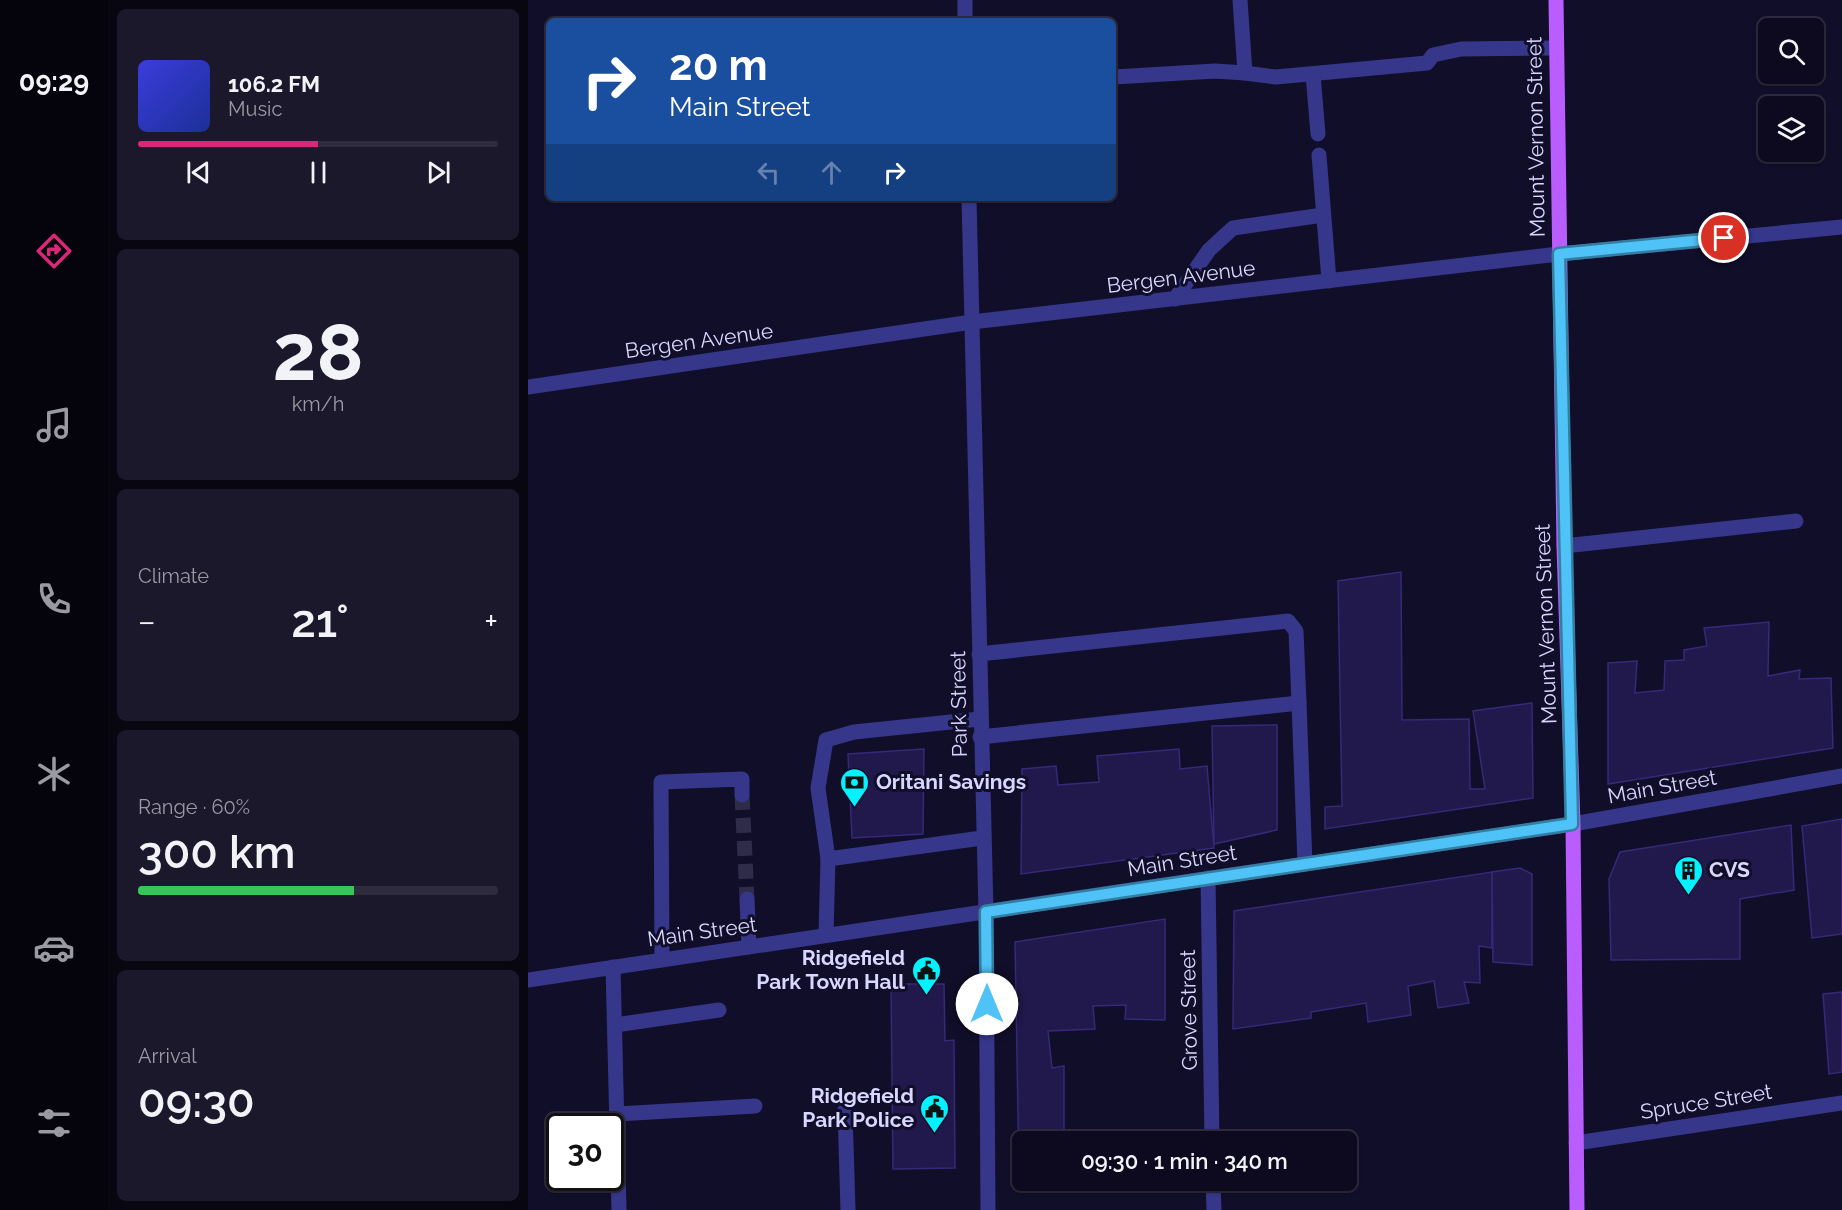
<!DOCTYPE html>
<meta charset="utf-8">
<style>
:root{--surface:#0d0a1f;--page:#1b182c;--text:#f1f3f6;--muted:#9a9aa4;--line:#2d2b3d;--accent:#db2777}
body{margin:0;font-family:Raleway,sans-serif;background:var(--page);color:var(--text);height:100vh;display:flex;flex-direction:column;font-size:22px;white-space:nowrap}
*{box-sizing:border-box;margin:0}
p{font-size:20px;color:var(--muted)}
.icon{flex:none;width:33px;height:33px;fill:none;stroke:currentColor;stroke-width:2;stroke-linecap:round;stroke-linejoin:round}
.map{position:relative;flex:1;overflow:hidden}
.drawer{display:flex;flex-direction:column;gap:9px;padding:9px;background:#070611;width:420px}
.drawer>*{flex:none}
.guide{position:absolute;left:18px;top:18px;width:570px;height:183px;border-radius:9px;box-shadow:0 2px 4px #0004,0 0 0 2px var(--line);background:#1a4fa0;color:#fff;overflow:hidden}
.buttons{position:absolute;left:1230px;top:18px;display:grid;gap:12px}
.buttons a{display:grid;place-items:center;width:66px;height:66px;border-radius:9px;background:var(--surface);box-shadow:0 2px 4px #0004,0 0 0 2px var(--line);font-size:30px}
.speed{position:absolute;left:18px;top:1113px;display:flex;gap:12px;font-size:30px;font-weight:700;text-align:center}
.speed>*{display:grid;place-content:center;width:78px;height:78px;border-radius:50%;background:var(--surface);box-shadow:0 2px 4px #0004,0 0 0 2px var(--line);line-height:1}
.speed .limit{border:3px solid #111;border-radius:9px;background:#fff;color:#111}
.pin{position:absolute;display:grid;place-items:center;width:51px;height:51px;color:#fff;margin:-26px;border:3px solid #fff;border-radius:50%;box-shadow:0 2px 6px #0007}
.me{position:absolute;width:66px;margin:-33px;rotate:0deg;stroke-linejoin:round;filter:drop-shadow(0 0 4px #0008)}
.turn{display:flex;align-items:center;gap:21px;height:126px;padding:0 24px;font-size:27px}
.turn .icon{width:78px;height:78px;stroke-width:2.5}
.turn b{display:block;font-size:42px;line-height:51px}
.lanes{display:flex;align-items:center;height:57px;padding:0 24px;background:#0003;justify-content:center;gap:30px;direction:ltr}
.lanes .off{opacity:.35}
.big{font-size:45px;font-weight:600;line-height:1.1}
.drawer .tile{flex:1;display:flex;flex-direction:column;justify-content:center;gap:9px;min-width:0;padding:0 21px;border-radius:9px;background:var(--page)}
.drawer .dial{align-items:center;gap:0}
.dial b{font-size:78px;line-height:1}
.song{display:flex;align-items:center;gap:18px}
.cover{width:72px;height:72px;border-radius:9px;background:linear-gradient(135deg,hsl(240 70% 55%),hsl(230 70% 35%))}
.played{height:6px;border-radius:3px;background:linear-gradient(90deg,var(--accent) 50%,var(--line) 50%)}
.keys{display:flex;justify-content:space-around;direction:ltr}
.heat{display:flex;justify-content:space-between;align-items:center;font-size:33px;direction:ltr}
.charge{height:9px;border-radius:4px;background:linear-gradient(90deg,#34c759 60%,var(--line) 0)}
.trip{position:absolute;left:484px;top:1131px;width:345px;height:60px;border-radius:9px;background:var(--surface);box-shadow:0 2px 4px #0004,0 0 0 2px var(--line);font-weight:600;line-height:60px;text-align:center}
main{display:flex;flex:1;min-height:0}
.dock{display:flex;flex-direction:column;width:108px;justify-content:space-around;align-items:center;background:#05040c;color:var(--muted)}
.dock .icon{width:42px;height:42px}
.dock .on{color:var(--accent)}
.dock b{font-size:27px;color:var(--text)}
.map>svg:first-child{display:block}
.building{fill:#21194b;stroke:#352979;stroke-width:1.5}
.lines{fill:none;stroke-linecap:round;stroke-linejoin:round}
.minor-tunnel{stroke:#2f2c49;stroke-width:15;stroke-dasharray:15 8;stroke-linecap:butt}
.minor{stroke:#36378b;stroke-width:15}
.major{stroke:#ba5dff;stroke-width:15}
.route-casing{stroke:#337fa1;stroke-width:15}
.route{stroke:#4fc3f7;stroke-width:10}
.labels{text-anchor:middle;stroke-width:6;stroke-linejoin:round;paint-order:stroke}
.street-label{font-size:21px;fill:#d9d6ff;stroke:#110e29}
.poi-label{font-size:21px;font-weight:bold;fill:#d9d6ff;stroke:#110e29;text-anchor:start}
</style>
<main>
<nav class="dock">
<b>09:29</b>
<svg class="icon on" aria-label="directions" viewBox="0 0 24 24"><path d="M12 3l9 9-9 9-9-9zM9 14v-3h6M13 9l2 2-2 2"/></svg>
<svg class="icon" aria-label="music" viewBox="0 0 24 24"><path d="M9 18V5l10-2v13"/><circle cx="6" cy="18" r="3"/><circle cx="16" cy="16" r="3"/></svg>
<svg class="icon" aria-label="phone" viewBox="0 0 24 24"><path d="M5 4h4l2 5-3 2q2 4 5 5l2-3 5 2v4C11 20 4 13 5 4z"/></svg>
<svg class="icon" aria-label="climate" viewBox="0 0 24 24"><path d="M12 3v18M4 7l16 10M4 17L20 7"/></svg>
<svg class="icon" aria-label="car" viewBox="0 0 24 24"><path d="M5 17H2v-5l4-1 3-4h7l3 4 3 1v5h-3M9 17h6M6 11h13"/><circle cx="7" cy="17" r="2"/><circle cx="17" cy="17" r="2"/></svg>
<svg class="icon" aria-label="filters" viewBox="0 0 24 24"><path d="M4 7h16M4 17h16"/><circle cx="9" cy="7" r="2"/><circle cx="15" cy="17" r="2"/></svg>
</nav>
<section class="drawer">
<div class="tile">
<div class="song"><i class="cover"></i><div><b>106.2 FM</b><p>Music</p></div></div>
<div class="played"></div>
<div class="keys"><svg class="icon" aria-label="previous" viewBox="0 0 24 24"><path d="M18 5L8 12l10 7zM5 5v14"/></svg><svg class="icon" aria-label="pause" viewBox="0 0 24 24"><path d="M8 5v14M16 5v14"/></svg><svg class="icon" aria-label="next" viewBox="0 0 24 24"><path d="M6 5l10 7-10 7zM19 5v14"/></svg></div>
</div>
<div class="tile dial"><b>28</b><p>km/h</p></div>
<div class="tile"><p>Climate</p>
<div class="heat"><a>−</a><b class="big">21°</b><a>+</a></div>
</div>
<div class="tile"><p>Range · 60%</p><b class="big">300 km</b><div class="charge"></div></div>
<div class="tile"><p>Arrival</p><b class="big">09:30</b></div>
</section>
<div class="map">
<svg width="1314" height="1210" viewBox="0 0 1314 1210">
<rect width="100%" height="100%" fill="#110e29"/>
<!-- building -->
<g class="building">
<path d="M873 572 874 720 941 719 942 789H957L945 711 1004 703 1005 798 797 829V807L814 806 810 581Z"/>
<path d="M1241 622 1240 676 1272 670 1271 679 1303 678 1305 748 1080 784V663L1109 661 1107 693 1136 690 1137 661 1156 660V650L1179 646 1176 628Z"/>
<path d="M749 725V830L686 844 684 726Z"/>
<path d="M396 749 395 834 324 838 320 754Z"/>
<path d="M651 749 652 769 679 766 686 848 493 874 494 769 528 766 530 785 571 782 569 756Z"/>
<path d="M1314 819V934L1284 938 1274 826Z"/>
<path d="M1263 825 1266 890 1212 899V959L1083 960 1081 879 1092 852Z"/>
<path d="M992 868 1004 874V965L965 962 964 872Z"/>
<path d="M964 872V948L951 946 952 983 936 982 941 1003 910 1008 906 981 880 986 883 1015 840 1022 838 1003 783 1012V1018L705 1029 706 911Z"/>
<path d="M637 919V1020L597 1019 598 1005 565 1006 567 1029 520 1031 524 1068 536 1066V1138L569 1133 571 1142H495V1173H491L487 942Z"/>
<path d="M363 984H416L417 1041 426 1040 427 1168 365 1169Z"/>
<path d="M1314 992V1072L1301 1074 1295 994Z"/>
</g>
<g class="lines">
<!-- minor-tunnel -->
<path class="minor-tunnel" d="M214 795 219 899"/>
<!-- minor -->
<g class="minor">
<path d="M437 0V21"/>
<path d="M712 0 717 73 748 77 899 63 905 55 933 49 1028 48"/>
<path d="M785 74 790 134"/>
<path d="M585 77 688 71 717 73"/>
<path d="M791 155 801 281"/>
<path d="M441 198 458 912 460 1210"/>
<path d="M647 299 681 250 705 228 795 215"/>
<path d="M0 387 444 322 1031 254 1314 227"/>
<path d="M1036 546 1268 521"/>
<path d="M451 654 760 621 768 631 771 703 452 737"/>
<path d="M771 703 777 864"/>
<path d="M300 859 454 838"/>
<path d="M680 878 684 1142"/>
<path d="M219 899 221 947"/>
<path d="M298 935 300 859 290 788 298 740 326 732 452 719"/>
<path d="M134 959 133 782 214 779V795"/>
<path d="M85 967 91 1210"/>
<path d="M0 980 1045 824 1314 776"/>
<path d="M87 1025 191 1010"/>
<path d="M317 1110 320 1210"/>
<path d="M89 1114 227 1106"/>
<path d="M1048 1143 1314 1103"/>
<path d="M685 1180 686 1210"/>
</g>
<!-- major -->
<path class="major" d="M1028 0 1036 546 1045 824 1049 1210"/>
</g>
<g class="lines">
<defs>
<path id="route" d="M459 1004 458 912 1044 824 1031 254 1196 238"/>
</defs>
<!-- route casing -->
<use href="#route" class="route-casing"/>
<!-- route -->
<use href="#route" class="route"/>
</g>
<!-- icons -->
<defs>
<symbol id="bank-pin" viewBox="-11 -11 22 30"><path d="M0 17L-7.5 6A9.5 9.5 0 1 1 7.5 6Z" fill="#02f2ff" stroke="#110e29"/><path d="M-6-4H6V4H-6ZM0-2.3a2.3 2.3 0 1 0 0 4.6a2.3 2.3 0 1 0 0-4.6Z" fill="#111"/></symbol>
<symbol id="building-pin" viewBox="-11 -11 22 30"><path d="M0 17L-7.5 6A9.5 9.5 0 1 1 7.5 6Z" fill="#02f2ff" stroke="#110e29"/><path d="M-4-6H4V6H1V3H-1V6H-4ZM-2.5-4.3h1.7v1.8h-1.7ZM.8-4.3h1.7v1.8H.8ZM-2.5-1h1.7V.8h-1.7ZM.8-1h1.7V.8H.8Z" fill="#111"/></symbol>
<symbol id="civic-pin" viewBox="-11 -11 22 30"><path d="M0 17L-7.5 6A9.5 9.5 0 1 1 7.5 6Z" fill="#02f2ff" stroke="#110e29"/><path d="M-.6-6.5H3V-4.5H.6V-3L4-1V1h2V6H-6V1h2V-1L-.6-3ZM-1.2 2.5V6h2.4V2.5Z" fill="#111"/></symbol>
</defs>
<g fill-rule="evenodd">
<use href="#bank-pin" x="310" y="766" width="33" height="45"/>
<use href="#building-pin" x="1144" y="854" width="33" height="45"/>
<use href="#civic-pin" x="382" y="954" width="33" height="45"/>
<use href="#civic-pin" x="390" y="1092" width="33" height="45"/>
</g>
<g class="labels">
<!-- street labels -->
<g class="street-label">
<text transform="translate(1008 137) rotate(-91)" y="7">Mount Vernon Street</text>
<text transform="translate(653 277) rotate(-7)" y="7">Bergen Avenue</text>
<text transform="translate(171 341) rotate(-8)" y="7">Bergen Avenue</text>
<text transform="translate(1018 624) rotate(-92)" y="7">Mount Vernon Street</text>
<text transform="translate(431 704) rotate(-91)" y="7">Park Street</text>
<text transform="translate(1134 787) rotate(-10)" y="7">Main Street</text>
<text transform="translate(654 861) rotate(-9)" y="7">Main Street</text>
<text transform="translate(174 932) rotate(-8)" y="7">Main Street</text>
<text transform="translate(661 1010) rotate(-91)" y="7">Grove Street</text>
<text transform="translate(1178 1102) rotate(-9)" y="7">Spruce Street</text>
</g>
<!-- poi labels -->
<g class="poi-label">
<text x="348" y="789">Oritani Savings</text>
<text x="1181" y="877">CVS</text>
<text x="377" y="965" text-anchor="end">Ridgefield<tspan x="377" dy="24">Park Town Hall</tspan></text>
<text x="386" y="1103" text-anchor="end">Ridgefield<tspan x="386" dy="24">Park Police</tspan></text>
</g>
</g>
</svg>
<div class="buttons">
<a><svg class="icon" aria-label="search" viewBox="0 0 24 24"><circle cx="10" cy="10" r="6"/><path d="M15 15l6 6"/></svg></a>
<a><svg class="icon" aria-label="layers" viewBox="0 0 24 24"><path d="M12 4l9 5-9 5-9-5zM3 14l9 5 9-5"/></svg></a>
</div>
<div class="speed"><div class="limit">30</div></div>
<div class="pin" style="left:1196px;top:238px;background:#d93025"><svg class="icon" aria-label="arrive" viewBox="0 0 24 24"><path d="M6 21V4h12l-3 4 3 4H6"/></svg></div>
<svg class="me" style="left:459px;top:1004px" viewBox="-20 -20 40 40"><circle r="19" fill="#fff"/><path d="M0-13L10 11 0 6-10 11z" fill="#4fc3f7"/></svg>
<div class="trip">09:30 · 1 min · 340 m</div>
<div class="guide">
<div class="turn"><svg class="icon" aria-label="right" viewBox="0 0 24 24"><path d="M7 20v-9h11M14 6l5 5-5 5"/></svg><div><b>20 m</b>Main Street</div></div>
<div class="lanes"><svg class="icon off" aria-label="left" viewBox="0 0 24 24"><path d="M17 20v-9H6M10 6l-5 5 5 5"/></svg><svg class="icon off" aria-label="ahead" viewBox="0 0 24 24"><path d="M12 20V5M6 11l6-6 6 6"/></svg><svg class="icon" aria-label="right" viewBox="0 0 24 24"><path d="M7 20v-9h11M14 6l5 5-5 5"/></svg></div>
</div>
</div>
</main>
